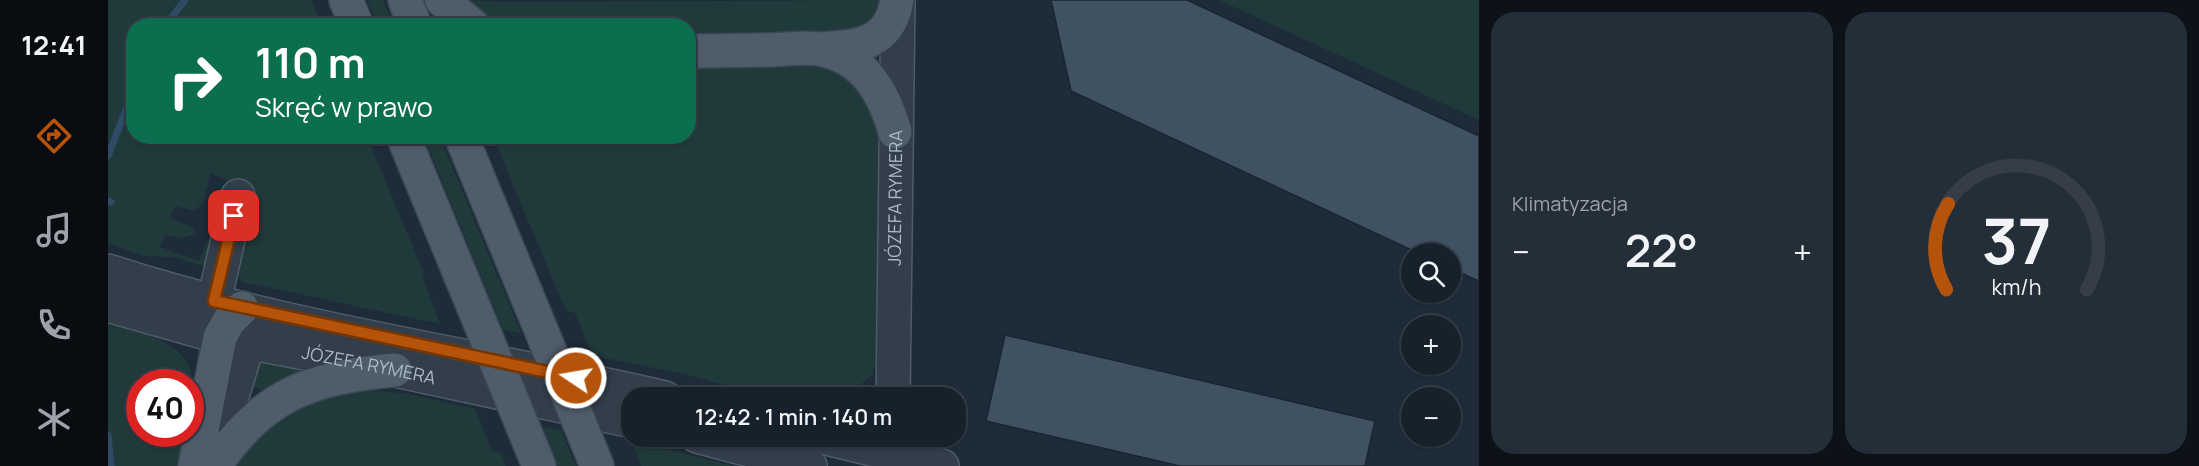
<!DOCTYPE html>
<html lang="pl">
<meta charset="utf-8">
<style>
:root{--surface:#16212c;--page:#232e38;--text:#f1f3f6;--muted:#9ea3a9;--line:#353e48;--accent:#b45309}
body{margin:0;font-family:Manrope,sans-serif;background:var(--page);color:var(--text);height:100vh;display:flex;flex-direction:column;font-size:22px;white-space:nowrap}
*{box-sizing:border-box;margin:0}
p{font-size:20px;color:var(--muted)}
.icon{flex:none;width:33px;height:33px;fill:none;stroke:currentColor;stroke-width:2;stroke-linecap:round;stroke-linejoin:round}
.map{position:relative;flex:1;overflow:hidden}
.side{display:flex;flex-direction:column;gap:12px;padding:12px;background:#0c1218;width:720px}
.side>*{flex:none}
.top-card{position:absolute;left:18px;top:18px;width:570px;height:126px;border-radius:24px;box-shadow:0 2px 4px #0004,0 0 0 2px var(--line);background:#0b6e4f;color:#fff;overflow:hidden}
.buttons{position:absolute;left:1293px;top:243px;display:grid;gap:12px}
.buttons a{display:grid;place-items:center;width:60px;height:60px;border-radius:50%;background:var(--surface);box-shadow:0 2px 4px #0004,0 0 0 2px var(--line);font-size:30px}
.speed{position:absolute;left:18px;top:369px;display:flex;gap:12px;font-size:30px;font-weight:700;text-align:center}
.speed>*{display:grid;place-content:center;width:78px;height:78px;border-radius:50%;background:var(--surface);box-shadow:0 2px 4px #0004,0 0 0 2px var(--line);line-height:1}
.speed .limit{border:9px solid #d22;background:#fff;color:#111}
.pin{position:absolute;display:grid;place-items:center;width:51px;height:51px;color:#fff;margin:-26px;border-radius:12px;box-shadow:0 3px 9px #0006}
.me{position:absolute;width:66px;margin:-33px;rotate:282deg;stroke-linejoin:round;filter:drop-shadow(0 0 4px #0008)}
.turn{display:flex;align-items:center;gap:21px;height:126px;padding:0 30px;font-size:27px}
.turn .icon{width:78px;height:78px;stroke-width:2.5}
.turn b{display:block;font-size:42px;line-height:51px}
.big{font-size:45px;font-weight:600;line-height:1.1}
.side .widget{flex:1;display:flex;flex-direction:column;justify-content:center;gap:9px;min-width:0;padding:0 21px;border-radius:24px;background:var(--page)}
.side .dial{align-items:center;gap:0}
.dial svg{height:156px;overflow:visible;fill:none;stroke:var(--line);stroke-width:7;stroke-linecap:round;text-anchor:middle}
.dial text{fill:var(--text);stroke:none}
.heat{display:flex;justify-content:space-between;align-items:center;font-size:33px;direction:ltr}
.side .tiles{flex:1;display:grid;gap:12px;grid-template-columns:repeat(2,1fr)}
.trip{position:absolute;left:513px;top:387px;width:345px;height:60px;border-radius:24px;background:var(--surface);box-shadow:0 2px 4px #0004,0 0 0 2px var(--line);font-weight:600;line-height:60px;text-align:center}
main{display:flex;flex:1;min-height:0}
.dock{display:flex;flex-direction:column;width:108px;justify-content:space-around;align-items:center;background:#090d12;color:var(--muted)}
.dock .icon{width:42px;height:42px}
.dock .selected{color:var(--accent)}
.dock b{font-size:27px;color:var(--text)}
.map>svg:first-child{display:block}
.green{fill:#203a3b;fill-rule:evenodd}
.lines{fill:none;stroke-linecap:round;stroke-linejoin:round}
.stream{stroke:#2f4a63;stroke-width:7}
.building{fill:#405262;stroke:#192530;stroke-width:1.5}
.minor-casing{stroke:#4f5c68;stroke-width:36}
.major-casing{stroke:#3b4753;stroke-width:36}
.minor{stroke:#323e4a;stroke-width:33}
.major{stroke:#4f5d6a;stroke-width:33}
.major-bridge-casing{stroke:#3b4753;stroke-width:36;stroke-linecap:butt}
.major-bridge{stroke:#4f5d6a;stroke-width:33}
.route-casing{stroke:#753606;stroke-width:15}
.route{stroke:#b45309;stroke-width:10}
.labels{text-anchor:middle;stroke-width:6;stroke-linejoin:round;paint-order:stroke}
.street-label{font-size:18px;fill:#acb9c7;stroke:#17232e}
</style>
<main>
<nav class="dock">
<b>12:41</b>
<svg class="icon selected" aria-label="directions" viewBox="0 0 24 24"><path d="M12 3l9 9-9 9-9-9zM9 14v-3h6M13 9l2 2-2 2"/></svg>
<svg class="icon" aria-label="music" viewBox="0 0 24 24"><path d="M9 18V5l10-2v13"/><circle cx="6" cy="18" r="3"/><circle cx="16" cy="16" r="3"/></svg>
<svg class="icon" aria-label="phone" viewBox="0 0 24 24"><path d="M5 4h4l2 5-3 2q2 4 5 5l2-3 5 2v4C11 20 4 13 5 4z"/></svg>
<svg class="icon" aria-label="climate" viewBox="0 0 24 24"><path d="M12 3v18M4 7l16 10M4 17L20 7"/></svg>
</nav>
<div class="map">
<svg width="1371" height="466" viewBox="0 0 1371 466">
<rect width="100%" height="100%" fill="#1e2c3a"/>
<!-- green -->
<g class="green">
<path d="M0 0H203L213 25 26 26V136L259 137 317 276H314L332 324 135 282 125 273 140 189 103 173 95 204 85 211 67 206 62 218 86 228 87 234 71 238 57 235 52 247 91 261 99 241 104 237 106 269 65 257 34 256 0 243Z"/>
<path d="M259 0H275L286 25H270Z"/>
<path d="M344 0 401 2 776 0 761 32 581 41 580 26 380 25Z"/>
<path d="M1111 0H1371V120Z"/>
<path d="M581 58 734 64 772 114V367L765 368V374L738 397 664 398 576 374 487 356 483 353 467 313 458 311 385 137 580 136Z"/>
<path d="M316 137H332L413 333 395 330Z"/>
<path d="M0 322C39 336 84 340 86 389L92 390 77 466H0ZM32 382H82V434H32Z"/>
<path d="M147 358 211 370 160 396 155 390 138 384Z"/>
<path d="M265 390 301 394 367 409 384 451 393 453 398 466H118L122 459 186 408 238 392Z"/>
<path d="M434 426 453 430 468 466H450Z"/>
<path d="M523 440 621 465 625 466H533Z"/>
</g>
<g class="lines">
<!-- stream -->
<g class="stream">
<path d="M57 26 77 0"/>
<path d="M0 156 26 89"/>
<path d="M0 201 3 202"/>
<path d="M0 435 3 466"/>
</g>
</g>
<!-- building -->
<g class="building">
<path d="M943 0H1079L1371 136V281L1342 268V254H1312L963 91Z"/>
<path d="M897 335 1267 421 1257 466H1072L878 421Z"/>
</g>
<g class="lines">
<defs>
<g id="minor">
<path d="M0 271C181 330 372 355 557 398"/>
<path d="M106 301 130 196"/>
<path id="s1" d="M0 305 112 337 287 370 524 421"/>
<path id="s2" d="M785 398 790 0"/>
<path d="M589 436 702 466"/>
<path d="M710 436 834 466"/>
<path d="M103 466 140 343 139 321"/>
</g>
<g id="major">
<path d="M238 0 249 26"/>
<path d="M297 0 307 26"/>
<path d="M334 0 365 26"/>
<path d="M711 49C749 47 782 45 789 0"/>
<path d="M580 51C608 51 636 50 664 50 679 49 696 47 711 49 756 57 776 92 787 132"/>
<path d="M295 136 373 325"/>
<path d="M353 136 436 337"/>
<path d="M413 422 431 466"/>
<path d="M476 434 489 466"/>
<path d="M87 466 112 337 121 321 134 308"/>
<path d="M107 466C154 394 205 377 287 370"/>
</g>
</defs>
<!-- minor casing -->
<use href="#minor" class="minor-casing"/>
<!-- major casing -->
<use href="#major" class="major-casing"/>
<!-- minor -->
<use href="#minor" class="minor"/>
<!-- major -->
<use href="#major" class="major"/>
<defs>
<g id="major-bridge">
<path d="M373 325 413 422"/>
<path d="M436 337 476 434"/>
</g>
</defs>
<!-- major-bridge casing -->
<use href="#major-bridge" class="major-bridge-casing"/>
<!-- major-bridge -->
<use href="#major-bridge" class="major-bridge"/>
</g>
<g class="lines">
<defs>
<path id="route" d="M126 216 106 301 468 378"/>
</defs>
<!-- route casing -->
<use href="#route" class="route-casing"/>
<!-- route -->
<use href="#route" class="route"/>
</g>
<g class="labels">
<!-- street labels -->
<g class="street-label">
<text dy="6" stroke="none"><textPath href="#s2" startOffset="200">JÓZEFA RYMERA</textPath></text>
<text dy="6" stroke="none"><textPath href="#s1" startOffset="268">JÓZEFA RYMERA</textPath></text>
</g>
</g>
</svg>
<div class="buttons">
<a><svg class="icon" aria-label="search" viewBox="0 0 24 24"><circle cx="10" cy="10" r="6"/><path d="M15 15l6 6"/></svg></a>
<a>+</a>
<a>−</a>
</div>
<div class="speed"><div class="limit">40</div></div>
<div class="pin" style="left:126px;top:216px;background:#d93025"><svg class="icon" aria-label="arrive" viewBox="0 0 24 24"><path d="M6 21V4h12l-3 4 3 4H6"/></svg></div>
<svg class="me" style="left:468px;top:378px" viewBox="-20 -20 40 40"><circle r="17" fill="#b45309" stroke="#fff" stroke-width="3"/><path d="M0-11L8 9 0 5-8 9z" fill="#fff"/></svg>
<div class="trip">12:42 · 1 min · 140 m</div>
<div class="top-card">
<div class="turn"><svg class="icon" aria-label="right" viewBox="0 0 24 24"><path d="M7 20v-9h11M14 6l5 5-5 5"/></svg><div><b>110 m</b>Skręć w prawo</div></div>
</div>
</div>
<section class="side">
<div class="tiles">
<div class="widget"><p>Klimatyzacja</p>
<div class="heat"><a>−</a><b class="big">22°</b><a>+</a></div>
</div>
<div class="widget dial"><svg viewBox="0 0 100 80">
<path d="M14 69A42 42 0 1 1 86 69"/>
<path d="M14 69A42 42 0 0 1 15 25" stroke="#b45309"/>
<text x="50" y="56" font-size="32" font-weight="700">37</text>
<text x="50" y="72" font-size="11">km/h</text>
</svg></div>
</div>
</section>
</main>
